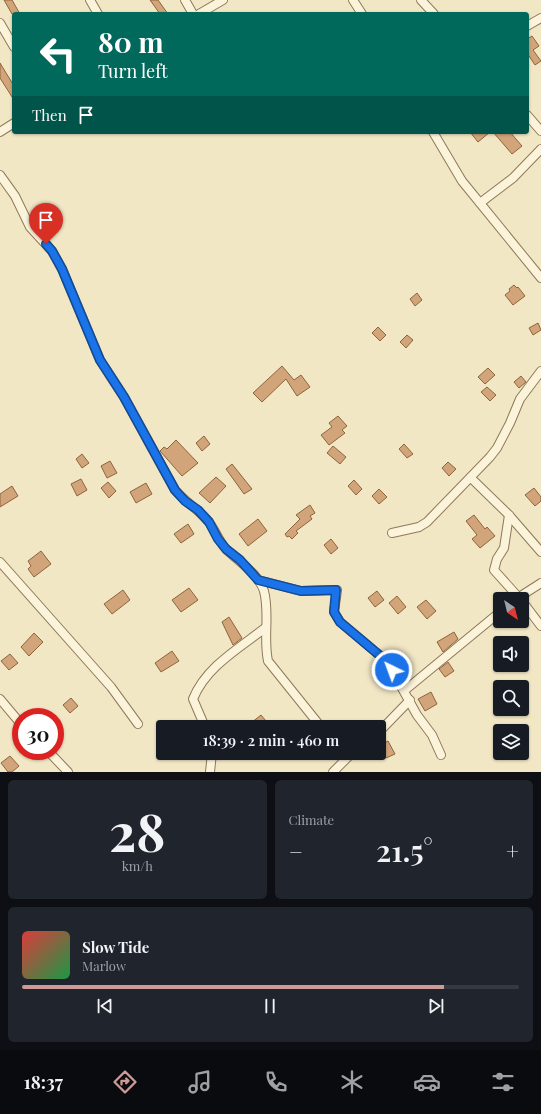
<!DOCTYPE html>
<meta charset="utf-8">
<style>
:root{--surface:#171b24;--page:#20242c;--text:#f1f3f6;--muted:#9ea1a6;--line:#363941;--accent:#cd9a98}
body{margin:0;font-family:"Playfair Display",serif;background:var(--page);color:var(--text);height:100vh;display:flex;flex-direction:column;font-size:15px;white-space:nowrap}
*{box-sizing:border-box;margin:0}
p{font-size:13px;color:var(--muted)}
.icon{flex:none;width:22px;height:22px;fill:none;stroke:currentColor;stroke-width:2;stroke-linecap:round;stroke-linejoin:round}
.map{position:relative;height:772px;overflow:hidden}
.details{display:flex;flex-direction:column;gap:8px;padding:8px;background:#0d0f14;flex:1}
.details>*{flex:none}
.banner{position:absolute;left:12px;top:12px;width:517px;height:122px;border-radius:4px;box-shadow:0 1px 3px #0004;background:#00695c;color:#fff;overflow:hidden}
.needle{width:26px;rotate:145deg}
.controls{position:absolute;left:493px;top:592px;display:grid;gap:8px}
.controls a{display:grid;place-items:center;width:36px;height:36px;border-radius:4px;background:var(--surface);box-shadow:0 1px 3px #0004;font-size:20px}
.speed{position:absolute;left:12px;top:708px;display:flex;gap:8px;font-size:20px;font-weight:700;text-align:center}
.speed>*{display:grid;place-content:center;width:52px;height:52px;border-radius:50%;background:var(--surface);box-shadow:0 1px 3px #0004;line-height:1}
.speed .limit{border:6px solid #d22;background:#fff;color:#111}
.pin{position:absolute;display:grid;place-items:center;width:34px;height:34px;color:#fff;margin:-41px -17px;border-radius:50% 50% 50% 0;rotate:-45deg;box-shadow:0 0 4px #0007}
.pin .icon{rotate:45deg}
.me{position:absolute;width:44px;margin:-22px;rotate:318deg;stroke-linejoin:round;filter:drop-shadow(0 0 3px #0008)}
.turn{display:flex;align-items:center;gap:14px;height:84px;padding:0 20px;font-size:18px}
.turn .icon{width:52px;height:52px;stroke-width:2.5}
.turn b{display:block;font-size:28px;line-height:34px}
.then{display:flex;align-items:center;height:38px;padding:0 20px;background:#0003;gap:8px;font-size:15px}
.big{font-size:30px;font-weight:600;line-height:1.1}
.details .card{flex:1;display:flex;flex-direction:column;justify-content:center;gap:6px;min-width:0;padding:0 14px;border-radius:6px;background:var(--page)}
.details .dial{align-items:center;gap:0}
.dial b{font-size:52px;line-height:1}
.song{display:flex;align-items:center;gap:12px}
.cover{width:48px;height:48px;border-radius:6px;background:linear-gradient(135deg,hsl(0 70% 55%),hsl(140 70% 35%))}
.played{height:4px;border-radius:2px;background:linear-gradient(90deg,var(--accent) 85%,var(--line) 85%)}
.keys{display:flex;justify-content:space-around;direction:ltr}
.heat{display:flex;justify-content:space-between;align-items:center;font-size:22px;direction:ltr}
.details .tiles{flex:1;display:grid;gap:8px;grid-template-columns:1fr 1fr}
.card:last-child{grid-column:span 2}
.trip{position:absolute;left:156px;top:720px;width:230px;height:40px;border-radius:4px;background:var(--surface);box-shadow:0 1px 3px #0004;font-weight:600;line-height:40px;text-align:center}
.dock{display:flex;height:64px;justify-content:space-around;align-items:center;background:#090b0e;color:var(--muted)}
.dock .icon{width:28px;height:28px}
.dock .on{color:var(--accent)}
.dock b{font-size:18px;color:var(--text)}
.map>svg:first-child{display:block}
.building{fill:#d2a479;stroke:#8f643d}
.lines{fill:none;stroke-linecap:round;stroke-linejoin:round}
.minor-casing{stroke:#8e795a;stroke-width:10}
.minor{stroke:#fbf3da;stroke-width:8}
.route-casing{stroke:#114b97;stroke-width:10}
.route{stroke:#1a73e8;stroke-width:7}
</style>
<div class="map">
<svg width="541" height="772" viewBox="0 0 541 772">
<rect width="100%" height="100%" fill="#f1e7c5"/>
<!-- building -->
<g class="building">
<path d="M4 0H12L20 14H12Z"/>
<path d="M150 0H158L168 14H160Z"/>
<path d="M532 36 539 46 533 50 541 61 535 65 527 53V39Z"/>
<path d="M0 63 14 86V100L0 78Z"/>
<path d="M470 132H490L478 142Z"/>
<path d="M493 132H510L522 146 512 154Z"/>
<path d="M514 285 517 288 518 287 525 296 513 305 505 295 510 291 509 289Z"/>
<path d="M417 293 422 300 415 306 410 299Z"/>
<path d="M538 323 541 330 533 335 529 328Z"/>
<path d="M378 327 386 335 380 341 372 333Z"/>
<path d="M407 335 413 340 406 348 400 342Z"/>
<path d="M282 366 294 380 301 375 310 387 297 396 286 379 262 402 253 393Z"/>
<path d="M488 368 495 375 485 384 478 377Z"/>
<path d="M521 376 526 382 519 388 514 382Z"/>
<path d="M487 387 496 395 490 401 481 392Z"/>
<path d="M338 416 347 426 342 430 345 433 329 445 321 435 332 427 329 423Z"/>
<path d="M204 436 210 444 202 451 196 443Z"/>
<path d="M176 440 198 463 182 476 160 451 164 447 167 449Z"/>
<path d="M404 444 413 454 407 458 399 449Z"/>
<path d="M333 446 346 457 340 464 327 453Z"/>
<path d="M82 454 89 463 82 468 76 459Z"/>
<path d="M110 461 117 473 107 478 101 466Z"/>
<path d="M448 462 456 469 449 476 442 468Z"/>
<path d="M232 464 252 489 244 494 226 469Z"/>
<path d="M216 477 226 486 210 503 199 493Z"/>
<path d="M81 479 87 490 77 496 71 484Z"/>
<path d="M354 480 362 489 356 495 348 486Z"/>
<path d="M108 482 116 491 109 498 101 488Z"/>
<path d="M146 483 152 494 136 503 130 492Z"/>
<path d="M12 486 18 496 0 507V494Z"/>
<path d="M534 488 541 497V501L535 506 525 495Z"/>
<path d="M379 489 387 497 379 504 372 496Z"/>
<path d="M310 505 315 513 310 516 312 519 296 531 298 533 292 539 289 536 287 537 285 534 300 519 296 515Z"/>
<path d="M474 515 485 529 487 527 495 536 480 548 472 539 477 535 466 521Z"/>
<path d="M258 519 267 531 248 546 239 534Z"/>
<path d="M188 524 194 534 181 543 174 534Z"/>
<path d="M331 539 338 548 331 554 324 545Z"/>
<path d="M41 551 51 564 34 577 28 569 31 566 28 561Z"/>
<path d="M189 588 198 600 181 612 172 600Z"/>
<path d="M123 590 130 600 112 614 104 604Z"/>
<path d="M377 591 384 600 375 607 368 598Z"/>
<path d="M397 596 406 607 398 614 389 603Z"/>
<path d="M426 600 436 611 427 619 417 607Z"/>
<path d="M229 617 242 638 233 645 222 622Z"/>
<path d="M454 632 458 639 443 652 437 642Z"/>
<path d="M34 633 43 642 29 656 21 647Z"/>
<path d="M172 651 179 661 161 672 155 663Z"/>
<path d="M10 654 18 663 9 670 1 661Z"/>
<path d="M448 662 454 671 445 677 439 669Z"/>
<path d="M431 692 437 704 425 711 418 699Z"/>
<path d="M71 698 78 706 70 713 63 705Z"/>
<path d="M261 715 271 727H254L251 723Z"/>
<path d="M388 741 395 754 386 758 379 746Z"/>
<path d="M10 756 19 766 12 772H8L1 763Z"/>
</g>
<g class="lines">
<defs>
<g id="minor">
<path d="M90 0 98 14"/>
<path d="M185 0 193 14"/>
<path d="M353 0 362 14"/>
<path d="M421 0 434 14"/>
<path d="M199 14 223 0"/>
<path d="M0 23 14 47"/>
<path d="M527 26 541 18"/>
<path d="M527 115 541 131"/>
<path d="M0 132 14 123"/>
<path d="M433 132 462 181 541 278"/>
<path d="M0 175 15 196 30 227 52 251 62 269 100 360 124 397 175 490C185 502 198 509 208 521 215 529 218 540 226 549 239 562 258 573 264 591 270 614 263 638 268 661L321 727"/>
<path d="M480 203 513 178 541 149"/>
<path d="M471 478 509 515 541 552"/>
<path d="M509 515 504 548 497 559 494 570 520 599"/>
<path d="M392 533 419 527 427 522 490 457 497 448 510 423 520 399 541 371"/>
<path d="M0 562 111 687 138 724"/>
<path d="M258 580 301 591 337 590 334 612 340 622 384 659 392 670 417 715 432 735 441 755"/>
<path d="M516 599 541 583"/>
<path d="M522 601 541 626"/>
<path d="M404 691 500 612"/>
<path d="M0 699 21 724"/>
<path d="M205 727 193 699C206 667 238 649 265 628"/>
<path d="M379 732 410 700"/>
<path d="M48 751 68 772"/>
<path d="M210 772 212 753"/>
<path d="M333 772 352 753"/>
</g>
</defs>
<!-- minor casing -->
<use href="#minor" class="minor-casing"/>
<!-- minor -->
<use href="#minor" class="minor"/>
</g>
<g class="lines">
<defs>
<path id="route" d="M46 244 52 251 62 269 100 360 124 397 175 490 185 501 198 510 209 522 218 539 226 549 240 560 258 580 301 591 336 590 334 612 340 622 384 659 392 670"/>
</defs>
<!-- route casing -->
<use href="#route" class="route-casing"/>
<!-- route -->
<use href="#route" class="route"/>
</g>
</svg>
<div class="controls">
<a><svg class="needle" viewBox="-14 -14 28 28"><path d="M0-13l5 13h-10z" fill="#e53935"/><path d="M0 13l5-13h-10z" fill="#9ea1a6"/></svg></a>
<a><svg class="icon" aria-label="sound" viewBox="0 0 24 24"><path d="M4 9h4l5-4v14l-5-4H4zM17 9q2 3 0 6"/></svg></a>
<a><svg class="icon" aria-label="search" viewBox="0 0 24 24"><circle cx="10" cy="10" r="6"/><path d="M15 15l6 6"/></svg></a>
<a><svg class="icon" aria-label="layers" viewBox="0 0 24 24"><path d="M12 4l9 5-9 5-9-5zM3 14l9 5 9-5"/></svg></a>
</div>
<div class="speed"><div class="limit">30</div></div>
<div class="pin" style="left:46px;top:244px;background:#d93025"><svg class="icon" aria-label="arrive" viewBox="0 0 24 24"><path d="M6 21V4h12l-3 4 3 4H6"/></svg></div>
<svg class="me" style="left:392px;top:670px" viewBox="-20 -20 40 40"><circle r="17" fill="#1a73e8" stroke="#fff" stroke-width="3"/><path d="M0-11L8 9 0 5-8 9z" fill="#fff"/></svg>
<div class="trip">18:39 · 2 min · 460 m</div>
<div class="banner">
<div class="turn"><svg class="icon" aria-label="left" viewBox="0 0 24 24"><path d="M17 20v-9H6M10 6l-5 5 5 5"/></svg><div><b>80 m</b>Turn left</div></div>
<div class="then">Then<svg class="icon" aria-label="arrive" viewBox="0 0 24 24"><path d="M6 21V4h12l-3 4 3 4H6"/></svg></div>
</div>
</div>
<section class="details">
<div class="tiles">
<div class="card dial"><b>28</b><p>km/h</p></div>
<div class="card"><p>Climate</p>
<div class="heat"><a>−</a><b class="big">21.5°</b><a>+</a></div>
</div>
<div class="card">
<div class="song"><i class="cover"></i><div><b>Slow Tide</b><p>Marlow</p></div></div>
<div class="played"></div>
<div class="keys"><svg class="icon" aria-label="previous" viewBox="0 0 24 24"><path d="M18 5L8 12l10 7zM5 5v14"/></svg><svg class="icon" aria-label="pause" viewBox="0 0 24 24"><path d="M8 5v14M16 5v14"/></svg><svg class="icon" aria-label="next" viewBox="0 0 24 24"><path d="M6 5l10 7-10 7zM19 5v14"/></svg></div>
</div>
</div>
</section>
<nav class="dock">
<b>18:37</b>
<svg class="icon on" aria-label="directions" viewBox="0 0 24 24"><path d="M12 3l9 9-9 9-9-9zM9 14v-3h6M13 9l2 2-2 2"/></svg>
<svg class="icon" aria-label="music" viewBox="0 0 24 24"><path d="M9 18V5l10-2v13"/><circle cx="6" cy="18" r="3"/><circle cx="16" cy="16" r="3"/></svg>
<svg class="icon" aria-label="phone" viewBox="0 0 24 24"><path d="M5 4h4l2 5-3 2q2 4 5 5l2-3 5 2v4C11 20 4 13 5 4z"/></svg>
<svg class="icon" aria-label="climate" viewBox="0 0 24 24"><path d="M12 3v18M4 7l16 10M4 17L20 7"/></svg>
<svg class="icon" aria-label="car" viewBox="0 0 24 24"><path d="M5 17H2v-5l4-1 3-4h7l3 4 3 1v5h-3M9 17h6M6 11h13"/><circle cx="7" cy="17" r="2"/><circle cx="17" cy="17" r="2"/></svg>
<svg class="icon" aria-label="filters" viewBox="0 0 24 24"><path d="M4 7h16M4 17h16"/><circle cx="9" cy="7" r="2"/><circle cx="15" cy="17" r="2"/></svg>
</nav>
